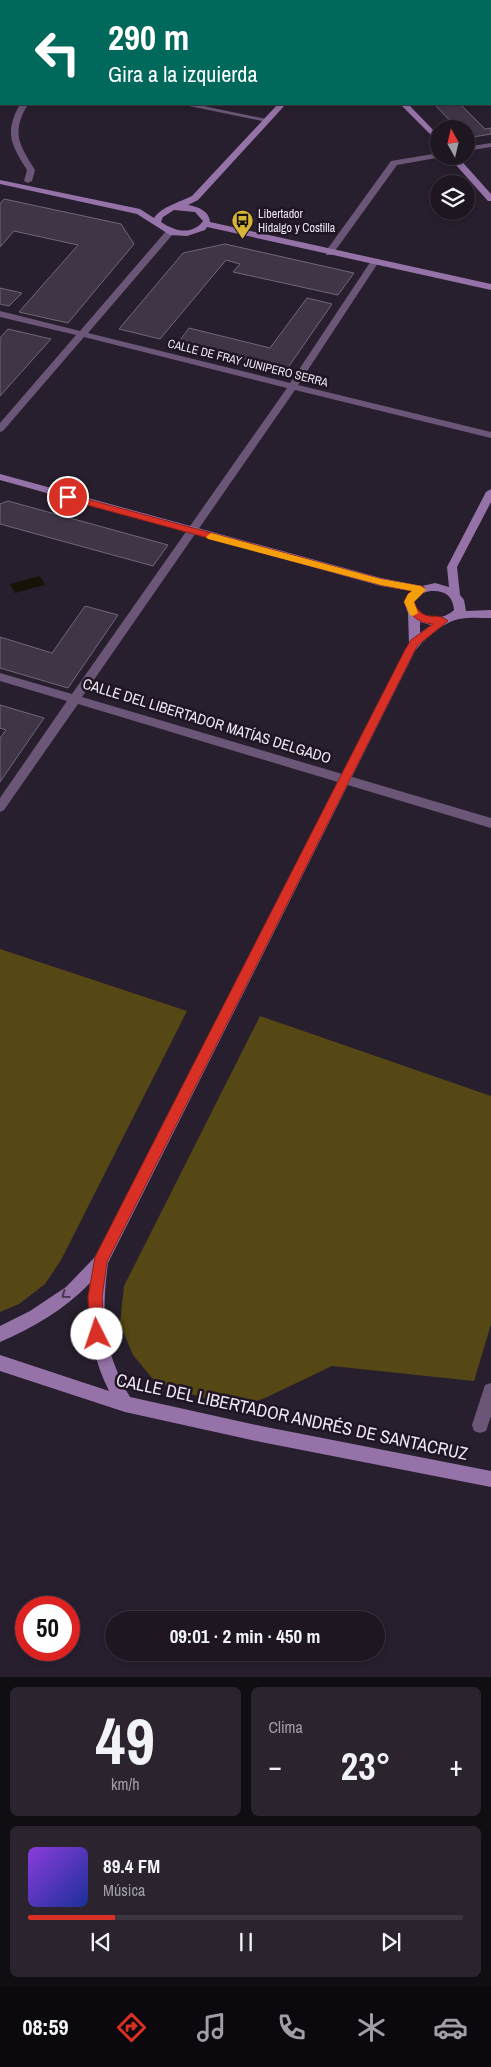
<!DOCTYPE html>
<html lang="es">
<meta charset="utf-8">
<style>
:root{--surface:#1e1722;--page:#2b242f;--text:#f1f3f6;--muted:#a19fa5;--line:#3c3640;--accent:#d93025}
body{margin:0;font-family:"Archivo Narrow",sans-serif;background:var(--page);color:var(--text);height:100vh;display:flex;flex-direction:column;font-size:19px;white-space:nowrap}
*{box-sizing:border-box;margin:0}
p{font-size:16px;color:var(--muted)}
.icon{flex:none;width:28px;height:28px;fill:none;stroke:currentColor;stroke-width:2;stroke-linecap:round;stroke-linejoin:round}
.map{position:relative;height:1677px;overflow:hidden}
.details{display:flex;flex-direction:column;gap:10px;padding:10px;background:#100d13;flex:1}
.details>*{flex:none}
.hud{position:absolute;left:0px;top:0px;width:491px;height:105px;box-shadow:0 2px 8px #0003,0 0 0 1px var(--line);background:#00695c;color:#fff;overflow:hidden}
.needle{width:32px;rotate:352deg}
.tools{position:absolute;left:430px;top:120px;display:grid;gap:10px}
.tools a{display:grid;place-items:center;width:45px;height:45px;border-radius:50%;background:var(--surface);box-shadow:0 2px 8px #0003,0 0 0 1px var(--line);font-size:25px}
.speed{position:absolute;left:15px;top:1596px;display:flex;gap:10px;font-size:25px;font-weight:700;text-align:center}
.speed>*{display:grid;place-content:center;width:65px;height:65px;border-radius:50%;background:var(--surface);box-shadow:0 2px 8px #0003,0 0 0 1px var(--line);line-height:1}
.speed .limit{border:8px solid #d22;background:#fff;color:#111}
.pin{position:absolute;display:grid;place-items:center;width:42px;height:42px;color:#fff;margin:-21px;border:2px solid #fff;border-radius:50%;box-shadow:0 1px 5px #0007}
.me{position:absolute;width:55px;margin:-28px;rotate:356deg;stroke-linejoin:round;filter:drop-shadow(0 0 4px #0008)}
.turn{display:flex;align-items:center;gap:18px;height:105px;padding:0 25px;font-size:22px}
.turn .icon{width:65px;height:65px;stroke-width:2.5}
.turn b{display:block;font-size:35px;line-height:42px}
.big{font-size:38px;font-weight:700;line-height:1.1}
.details .widget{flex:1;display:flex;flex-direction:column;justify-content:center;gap:8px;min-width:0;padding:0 18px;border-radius:8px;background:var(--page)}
.details .dial{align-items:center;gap:0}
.dial b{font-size:65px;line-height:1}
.song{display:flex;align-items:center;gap:15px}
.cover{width:60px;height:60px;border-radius:8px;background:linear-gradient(135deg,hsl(270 70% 55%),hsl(230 70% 35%))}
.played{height:5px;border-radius:2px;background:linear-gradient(90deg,var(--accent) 20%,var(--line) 20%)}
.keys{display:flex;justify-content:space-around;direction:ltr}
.heat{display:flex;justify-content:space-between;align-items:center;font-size:28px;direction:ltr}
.details .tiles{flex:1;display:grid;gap:10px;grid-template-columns:1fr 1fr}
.widget:last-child{grid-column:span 2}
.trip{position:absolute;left:105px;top:1611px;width:280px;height:50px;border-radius:25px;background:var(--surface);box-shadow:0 2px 8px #0003,0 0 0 1px var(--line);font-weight:700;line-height:50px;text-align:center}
.menu{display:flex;height:80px;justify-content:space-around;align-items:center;background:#0c090e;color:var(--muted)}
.menu .icon{width:35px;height:35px}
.menu .on{color:var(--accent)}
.menu b{font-size:22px;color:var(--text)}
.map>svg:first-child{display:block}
.green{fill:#564814}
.water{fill:#161205}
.building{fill:#403546;stroke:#716678}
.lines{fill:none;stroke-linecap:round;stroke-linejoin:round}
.street{fill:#6b5678;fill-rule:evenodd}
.secondary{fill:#9573a8;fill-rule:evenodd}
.primary{stroke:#b488ce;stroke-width:12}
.oneway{stroke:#483652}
.route{fill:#d93025;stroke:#8d1f18}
.slow{fill:#f59e0b}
.labels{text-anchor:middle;stroke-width:5;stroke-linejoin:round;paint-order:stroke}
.far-poi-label{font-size:12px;fill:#ece6f0;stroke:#1f1524;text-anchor:start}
.far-street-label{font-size:12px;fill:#ece6f0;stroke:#1f1524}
.street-label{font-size:15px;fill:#ece6f0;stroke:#1f1524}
.near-street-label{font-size:18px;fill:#ece6f0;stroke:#1f1524}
</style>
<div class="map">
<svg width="491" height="1677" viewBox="0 0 491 1677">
<rect width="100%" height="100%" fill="#281f2e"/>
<!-- green -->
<g class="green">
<path d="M0 949 187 1011 61 1260 45 1284 19 1304 0 1312Z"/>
<path d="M260 1016 491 1096V1324L474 1381 332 1366 265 1398 239 1407 172 1389 152 1378 133 1355 120 1324 124 1286Z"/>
</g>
<!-- water -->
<path class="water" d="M40 576 45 585 15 593 10 584Z"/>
<!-- building -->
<g class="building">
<path d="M211 0H282L283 1H218Z"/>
<path d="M434 104H460L485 129 491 128V134L467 138 466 129H458Z"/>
<path d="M4 199 121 224 134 244 68 323 19 312 78 245 14 231 0 247V204Z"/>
<path d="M225 244 354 273 338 295 233 272 240 264 226 260 160 339 119 329 183 253Z"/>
<path d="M0 288 22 293 9 306 0 304Z"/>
<path d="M307 298 332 304 287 369 178 343 189 328 270 348Z"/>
<path d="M8 329 51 339 0 396V338Z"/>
<path d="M8 501 168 545 153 566 0 524V504Z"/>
<path d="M85 606 118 615 68 688 0 668V637L52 653Z"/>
<path d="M0 705 44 718 0 782V738L6 730 0 728Z"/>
</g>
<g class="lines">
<!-- street -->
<g class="street">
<rect x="490" y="36" width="1" height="4"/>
<path d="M20 104H28C11 133 19 144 35 170L32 181 28 183 24 181 27 170C11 144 4 133 20 104Z"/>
<path d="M179 104H194L271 120 267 122Z"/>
<path d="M491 143V147L466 151V147Z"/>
<path d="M439 153V156L442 157 397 165 332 255H326V251L391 161Z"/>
<path d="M170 229 174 232 173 234 88 333 290 383 371 261H377L378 263 298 385 491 432V438L295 390 82 697 491 818V828L78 704 4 810 0 812V798L67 701 0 681V673L72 694 287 388 84 337 3 431 0 432V423L76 335 0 317V311L80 331 167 230Z"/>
<path d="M491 1383V1416L486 1431 480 1433 474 1431 472 1425 485 1385Z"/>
</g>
<!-- secondary -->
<g class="secondary">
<path d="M304 0H313L314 1H305Z"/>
<rect x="490" y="60" width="1" height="4"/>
<path d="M278 104H286L198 200 188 205C199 207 209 211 210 222L491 284V290L207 227 205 230 187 236 170 235 137 214 0 184V180L140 209 154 218C161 207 180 202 192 196ZM174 210 195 212 203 221C192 236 174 231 161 222L163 217Z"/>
<path d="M400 104H408L439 136V143Z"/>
<path d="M448 156H457L491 194V201H488Z"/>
<path d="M0 474 381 578 422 586 435 583 449 587 447 567 486 492 491 489V502L457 567 460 595 464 600 466 611 491 610V618C481 618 469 617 459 619 444 622 424 639 415 651L108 1263C101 1317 103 1349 130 1397L261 1426 491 1471V1487L261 1442 125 1412 0 1371V1355L109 1391C92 1357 86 1321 90 1283 65 1309 33 1328 0 1342V1326L30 1311 66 1287 95 1257 409 643 408 613 404 602 411 591 381 586 0 480ZM431 591C445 590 453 596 454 610 441 622 420 620 414 602 418 595 423 592 431 591ZM420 622 431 625 420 633Z"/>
</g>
<!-- primary -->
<g class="primary">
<path d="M59 1 60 0"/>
<path d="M84 1 85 0"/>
<path d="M0 55 1 54"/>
<path d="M0 79 1 78"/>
</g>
</g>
<!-- one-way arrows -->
<defs><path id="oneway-chevron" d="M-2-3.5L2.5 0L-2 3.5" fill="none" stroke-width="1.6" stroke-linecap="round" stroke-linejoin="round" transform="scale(1.25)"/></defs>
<use class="oneway" href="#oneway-chevron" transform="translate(65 1295) rotate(144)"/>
<!-- route -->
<path class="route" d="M68 494 381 579 424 587V592L415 598 414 602C423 625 437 610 448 621L418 645 415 650 107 1262 102 1297 104 1334 102 1339 97 1341 92 1339 90 1334 88 1297 95 1257 405 650 411 640 433 624C417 623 410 615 404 602L408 594 412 591 381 585 65 499V495Z"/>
<!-- slow -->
<path class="slow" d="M211 533 381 579 421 586 426 590 414 602 418 613 413 616 410 615 404 602 408 594 412 591 381 585 208 539 206 537Z"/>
<!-- icons -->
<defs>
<symbol id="bus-pin" viewBox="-11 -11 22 30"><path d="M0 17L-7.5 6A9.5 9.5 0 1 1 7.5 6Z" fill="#d7b534" stroke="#1f1524"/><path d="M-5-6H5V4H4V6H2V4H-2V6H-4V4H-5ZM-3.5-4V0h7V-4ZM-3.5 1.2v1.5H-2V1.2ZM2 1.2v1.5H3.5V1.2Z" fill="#111"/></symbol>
</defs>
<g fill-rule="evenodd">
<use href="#bus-pin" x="230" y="208" width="25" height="34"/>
</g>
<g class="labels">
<!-- far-poi labels -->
<g class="far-poi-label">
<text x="258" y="218">Libertador<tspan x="258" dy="14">Hidalgo y Costilla</tspan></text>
</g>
<!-- far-street labels -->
<g class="far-street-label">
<text transform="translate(248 363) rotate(14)" y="4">CALLE DE FRAY JUNIPERO SERRA</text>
</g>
<!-- street labels -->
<g class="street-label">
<text transform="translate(207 721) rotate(17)" y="5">CALLE DEL LIBERTADOR MATÍAS DELGADO</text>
</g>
<!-- near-street labels -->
<g class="near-street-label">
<text transform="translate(292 1417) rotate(12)" y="6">CALLE DEL LIBERTADOR ANDRÉS DE SANTACRUZ</text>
</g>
</g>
</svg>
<div class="tools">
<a><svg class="needle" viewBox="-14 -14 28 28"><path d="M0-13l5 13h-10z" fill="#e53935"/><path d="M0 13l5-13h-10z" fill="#a19fa5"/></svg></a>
<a><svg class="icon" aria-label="layers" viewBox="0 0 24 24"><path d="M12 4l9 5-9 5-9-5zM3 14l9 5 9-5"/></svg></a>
</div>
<div class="speed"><div class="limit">50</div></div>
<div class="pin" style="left:68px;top:497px;background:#d93025"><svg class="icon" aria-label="arrive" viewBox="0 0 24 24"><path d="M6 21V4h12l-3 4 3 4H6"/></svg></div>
<svg class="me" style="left:97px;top:1334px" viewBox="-20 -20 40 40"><circle r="19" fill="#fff"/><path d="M0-13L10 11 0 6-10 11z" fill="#d93025"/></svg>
<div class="trip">09:01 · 2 min · 450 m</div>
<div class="hud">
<div class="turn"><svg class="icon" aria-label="left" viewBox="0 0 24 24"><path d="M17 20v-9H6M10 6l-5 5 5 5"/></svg><div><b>290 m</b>Gira a la izquierda</div></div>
</div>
</div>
<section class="details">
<div class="tiles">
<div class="widget dial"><b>49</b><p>km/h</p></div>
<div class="widget"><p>Clima</p>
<div class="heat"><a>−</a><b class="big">23°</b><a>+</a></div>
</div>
<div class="widget">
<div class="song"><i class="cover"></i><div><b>89.4 FM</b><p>Música</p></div></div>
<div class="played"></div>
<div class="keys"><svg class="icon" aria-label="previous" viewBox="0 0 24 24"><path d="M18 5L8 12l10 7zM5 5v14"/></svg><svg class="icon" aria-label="pause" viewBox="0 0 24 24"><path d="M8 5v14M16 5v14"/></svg><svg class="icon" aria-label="next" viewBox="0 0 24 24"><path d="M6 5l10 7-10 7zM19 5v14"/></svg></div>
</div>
</div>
</section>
<nav class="menu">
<b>08:59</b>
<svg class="icon on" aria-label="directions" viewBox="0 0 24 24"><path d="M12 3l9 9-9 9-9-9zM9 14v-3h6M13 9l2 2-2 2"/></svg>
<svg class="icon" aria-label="music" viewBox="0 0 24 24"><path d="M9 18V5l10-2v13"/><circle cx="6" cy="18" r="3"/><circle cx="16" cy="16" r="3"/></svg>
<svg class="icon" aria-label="phone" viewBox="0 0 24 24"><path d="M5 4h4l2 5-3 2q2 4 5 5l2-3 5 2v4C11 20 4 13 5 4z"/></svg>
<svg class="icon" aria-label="climate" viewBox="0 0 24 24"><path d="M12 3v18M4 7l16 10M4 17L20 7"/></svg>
<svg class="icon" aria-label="car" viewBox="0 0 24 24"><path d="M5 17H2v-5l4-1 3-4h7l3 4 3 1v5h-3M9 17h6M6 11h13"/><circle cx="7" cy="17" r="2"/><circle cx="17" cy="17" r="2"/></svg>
</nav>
